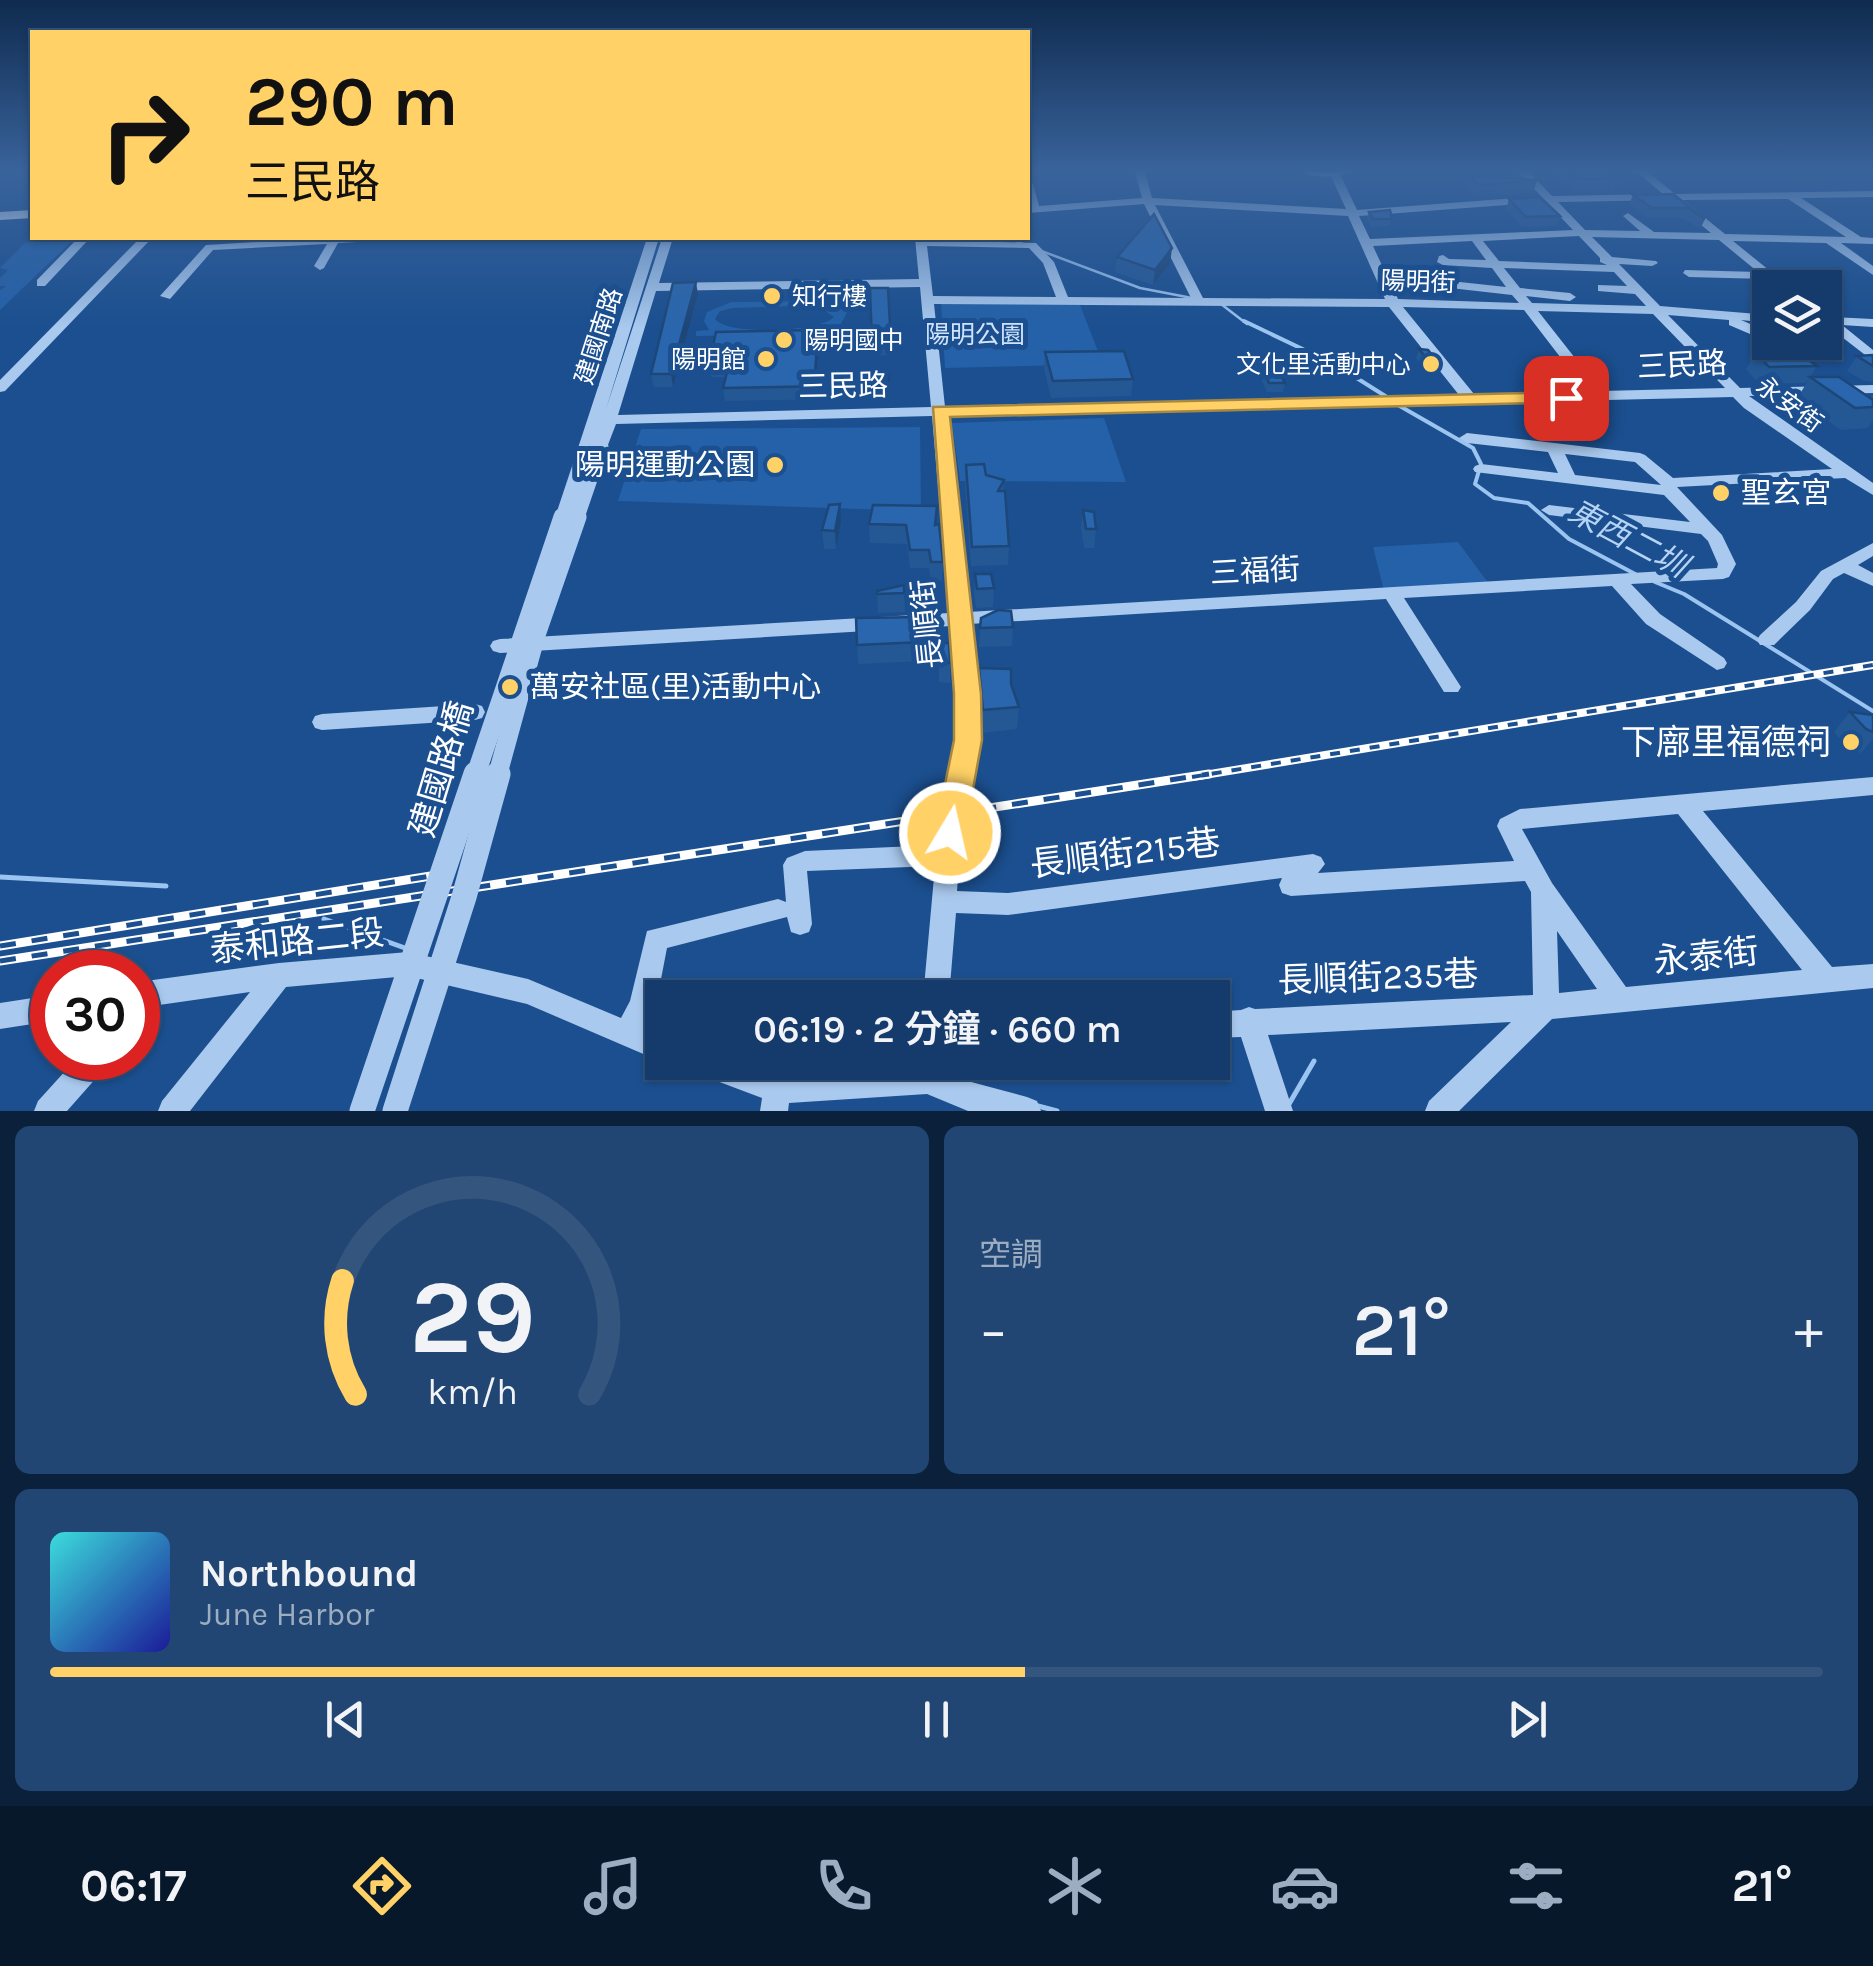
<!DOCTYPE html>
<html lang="zh-TW">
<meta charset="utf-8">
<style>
:root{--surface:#143b6b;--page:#214673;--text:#f1f3f6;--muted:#9dadc1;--line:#33557e;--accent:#ffd166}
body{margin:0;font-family:Karla,"Noto Sans TC",sans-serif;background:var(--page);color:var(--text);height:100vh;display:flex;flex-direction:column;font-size:38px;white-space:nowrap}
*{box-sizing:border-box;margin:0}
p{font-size:32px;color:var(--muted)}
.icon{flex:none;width:55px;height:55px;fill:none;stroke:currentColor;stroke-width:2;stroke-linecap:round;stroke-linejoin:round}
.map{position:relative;height:1111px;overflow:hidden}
.drawer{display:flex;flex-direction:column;gap:15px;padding:15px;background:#0b203b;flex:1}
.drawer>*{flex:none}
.top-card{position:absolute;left:30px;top:30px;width:1000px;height:210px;border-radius:0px;box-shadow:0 2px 8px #0004,0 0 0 2px var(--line);background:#ffd166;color:#111;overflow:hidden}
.controls{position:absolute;left:1752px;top:270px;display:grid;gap:20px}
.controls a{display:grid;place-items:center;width:90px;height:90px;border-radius:0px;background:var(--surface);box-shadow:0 2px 8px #0004,0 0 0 2px var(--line);font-size:50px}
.speed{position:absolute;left:30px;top:950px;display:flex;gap:20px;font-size:50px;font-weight:700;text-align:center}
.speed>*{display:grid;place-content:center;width:130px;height:130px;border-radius:50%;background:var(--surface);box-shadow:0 2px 8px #0004,0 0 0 2px var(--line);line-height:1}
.speed .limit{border:15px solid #d22;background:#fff;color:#111}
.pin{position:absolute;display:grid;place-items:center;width:85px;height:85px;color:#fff;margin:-42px;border-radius:20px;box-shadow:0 5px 15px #0006}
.me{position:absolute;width:110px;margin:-55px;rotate:9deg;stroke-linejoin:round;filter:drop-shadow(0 0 8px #0008)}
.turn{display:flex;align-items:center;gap:35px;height:210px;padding:0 50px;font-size:45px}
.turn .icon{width:130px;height:130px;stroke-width:2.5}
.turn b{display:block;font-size:70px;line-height:85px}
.big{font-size:75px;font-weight:600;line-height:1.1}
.drawer .widget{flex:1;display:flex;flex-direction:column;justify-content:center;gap:15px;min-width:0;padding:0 35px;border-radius:15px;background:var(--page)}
.drawer .dial{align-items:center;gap:0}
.dial svg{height:260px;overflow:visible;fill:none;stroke:var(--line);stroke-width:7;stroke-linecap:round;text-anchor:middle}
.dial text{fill:var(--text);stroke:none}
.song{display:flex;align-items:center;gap:30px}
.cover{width:120px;height:120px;border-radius:15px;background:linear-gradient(135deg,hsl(180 70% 55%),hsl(240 70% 35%))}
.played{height:10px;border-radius:5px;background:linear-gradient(90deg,var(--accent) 55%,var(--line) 55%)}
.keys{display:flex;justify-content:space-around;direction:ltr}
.heat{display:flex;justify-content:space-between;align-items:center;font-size:55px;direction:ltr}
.drawer .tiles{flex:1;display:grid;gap:15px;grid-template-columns:1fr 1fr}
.widget:last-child{grid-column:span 2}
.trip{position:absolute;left:645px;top:980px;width:585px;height:100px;border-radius:0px;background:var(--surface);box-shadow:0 2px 8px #0004,0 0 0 2px var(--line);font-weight:600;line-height:100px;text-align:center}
.menu{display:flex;height:160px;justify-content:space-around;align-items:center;background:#08182b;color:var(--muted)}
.menu .icon{width:70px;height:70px}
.menu .active{color:var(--accent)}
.menu b{font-size:45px;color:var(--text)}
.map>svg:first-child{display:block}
.green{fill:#2461a8;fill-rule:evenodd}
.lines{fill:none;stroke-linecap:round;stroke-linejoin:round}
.stream-far2{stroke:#9cc4f0;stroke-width:2.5}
.stream-far1{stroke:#9cc4f0;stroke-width:4}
.stream{stroke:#9cc4f0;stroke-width:5}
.minor{fill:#a9c9ee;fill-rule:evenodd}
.major{fill:#f0f6ff;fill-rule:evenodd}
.rail-far1-casing{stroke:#fff;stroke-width:8}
.rail-casing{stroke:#fff;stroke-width:9}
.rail-far1{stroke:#1b4f8f;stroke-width:4;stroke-dasharray:10;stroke-linecap:butt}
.rail{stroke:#1b4f8f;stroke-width:5;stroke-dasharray:16;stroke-linecap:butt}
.minor-bridge-far2{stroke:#a9c9ee;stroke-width:15}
.minor-bridge-far1{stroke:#a9c9ee;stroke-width:19}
.minor-bridge{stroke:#a9c9ee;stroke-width:25}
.wall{fill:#245895}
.shaded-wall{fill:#1d4779}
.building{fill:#2a66ad;stroke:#1d4779;stroke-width:2.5}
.route{fill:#ffd166;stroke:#a68842;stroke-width:2.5}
.poi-dot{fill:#ffd166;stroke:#1b4f8f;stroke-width:4}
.labels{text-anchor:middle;stroke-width:10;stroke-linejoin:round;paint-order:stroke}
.far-street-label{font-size:25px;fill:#fff;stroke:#1b4f8f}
.far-poi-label{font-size:25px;fill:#fff;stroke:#1b4f8f;text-anchor:start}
.far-park-label{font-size:25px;fill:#cfe3fa;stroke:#1b4f8f}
.street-label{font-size:30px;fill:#fff;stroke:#1b4f8f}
.poi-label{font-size:30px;fill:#fff;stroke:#1b4f8f;text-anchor:start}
.water-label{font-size:32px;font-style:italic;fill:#b5d3f5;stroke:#1b4f8f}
.near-poi-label{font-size:35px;fill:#fff;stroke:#1b4f8f;text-anchor:end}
.near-street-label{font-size:35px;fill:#fff;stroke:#1b4f8f}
</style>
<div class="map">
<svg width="1873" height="1111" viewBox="0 0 1873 1111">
<rect width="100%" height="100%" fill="#1b4f8f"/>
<!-- green -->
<g class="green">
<path d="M49 238H75L0 310V290L6 286H0V278L8 270 0 268 25 243Z"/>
<path d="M832 301 847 313 839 327H857L856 333 696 336V331L709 330 704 321 707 312 731 302ZM817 305 834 317C820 332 727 336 715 319L720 311 733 308Z"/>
<path d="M941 303 1080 305 1103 364 945 368Z"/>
<path d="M1104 418 1126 482 960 481 952 423Z"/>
<path d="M920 427 921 511 618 501 641 429Z"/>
<path d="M1458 542 1489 584 1384 591 1373 547Z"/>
</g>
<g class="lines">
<!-- stream-far2 -->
<g class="stream-far2">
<path d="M1007 238 1140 288 1192 298"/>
<path d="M1221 304 1247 324"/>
</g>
<!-- stream-far1 -->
<g class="stream-far1">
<path d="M1244 321 1336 365 1390 399"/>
<path d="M1398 405 1473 448 1481 464 1475 484 1494 498 1528 503 1569 539 1637 575"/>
<path d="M1655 582 1684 594 1873 711"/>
</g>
<!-- stream -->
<g class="stream">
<path d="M0 877 166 886"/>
<path d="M324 919 405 948"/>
<path d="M1038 1106 1057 1111"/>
<path d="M1285 1111 1314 1061"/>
</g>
<!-- minor -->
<g class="minor">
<path d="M1135 172H1145L1152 198 1346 209 1330 174 1339 172 1357 210 1541 196 1518 172H1529L1552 196 1663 194 1637 172H1648L1675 194 1873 191V197L1801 198 1861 237 1873 238V244L1841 243 1873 266V275L1826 243 1733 241 1791 288H1777L1767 279 1689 277 1683 273 1685 270 1758 272 1719 240 1592 237 1612 257 1656 261 1658 263 1652 266 1619 264 1660 306 1770 315V323L1741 320 1760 328 1770 337V342H1777L1807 367V373H1797L1750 334 1729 325V320L1668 315 1740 388 1873 385V393L1749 396 1873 483V495L1845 478 1677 487 1722 535 1736 564 1729 577 1723 579 1631 584 1660 614 1724 658 1727 663 1724 668 1717 670 1646 624 1612 586 1404 598 1461 687 1458 692H1444L1386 599 969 624 979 740 963 811 957 891 1008 893 1313 854 1321 857 1325 864 1318 873 1514 861 1497 826 1500 819 1520 809 1873 777V795L1703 811 1832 967 1873 964V988L1552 1019 1459 1111H1425L1429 1101 1511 1022 1268 1035 1293 1111H1265L1241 1037 1212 1038V1012L1241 1010 1249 1007 1255 1009 1533 995 1531 892 1525 881 1291 896 1282 893 1279 885 1282 878 1008 915 956 913 949 998H923L935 866 807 871 812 924 809 932 800 935 791 932 787 917 667 948 656 1005 645 1027 662 1035V1062L527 1004 408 976 286 987 190 1111H158L162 1101 250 992 138 1008V982L279 963 408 952 528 979 621 1018 630 1001 647 931 778 899 786 902 783 865 787 858 805 851 937 845 941 811 957 740 951 626 500 653 493 651 490 646 493 641 500 639 949 613 932 416 616 424 606 450 601 452 594 448 591 451H581L578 448 647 238H659L606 409 662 238H673L659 283 919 279 915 238H926L927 240 1036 243 1054 262 1068 297 1191 298 1144 204 1028 213V181L1033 184 1039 206 1142 198ZM1788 199 1846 237 1725 234 1683 200ZM1670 200 1711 233 1654 232 1628 213 1623 216 1640 231 1585 230 1558 202ZM1546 202 1573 230 1370 239 1359 216ZM1155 205 1348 216 1385 299 1203 298ZM1579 236 1600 258V262L1607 265 1499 261 1483 241ZM1472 241 1486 260 1449 259 1443 255 1439 256 1437 262 1443 265 1492 268 1506 287 1386 274 1373 246ZM927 246 1029 248 1043 263 1056 297 933 296ZM1504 268 1614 272 1627 286 1598 285V291L1635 294 1646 306 1532 303 1526 296 1570 301 1576 297 1570 293 1520 288ZM1389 281 1512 295 1519 303 1398 299ZM920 287 931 407 618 415 656 291ZM934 304 1389 307 1459 395 945 407ZM1403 307 1524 310 1587 392 1474 394ZM1538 311 1653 314 1725 388 1601 391ZM1733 397 1744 408 1832 469 1673 478 1645 455 1640 453 1467 433 1459 438 1467 443 1548 452 1558 473 1481 464 1475 466 1473 469 1475 472 1664 495 1690 522 1549 505 1541 510 1549 515 1701 534 1708 541 1718 564 1717 568 968 612 946 416ZM1565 454 1635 462 1661 485 1575 475ZM1678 814 1802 970 1626 987 1552 883 1522 829ZM1557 931 1597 989 1559 993Z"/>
<path d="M78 238H90L45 286H37V280Z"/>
<path d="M140 238H152L5 391 0 392V380Z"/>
<path d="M323 238H382L376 241 338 243 324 268 320 270 314 266 327 244 213 250 170 299 160 296 206 245Z"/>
<path d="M1825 314 1832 317 1873 319V327L1842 325 1873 350V361L1825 324Z"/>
<path d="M1873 543V556L1858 565 1873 573V586L1844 573 1833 579 1810 610 1774 645H1760L1757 640 1760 635 1796 602 1821 571Z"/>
<path d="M475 704 482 706 485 712 482 718 475 720 322 730 315 728 312 722 315 716 322 714Z"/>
<path d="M52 995V1021L0 1029V1003Z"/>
<path d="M77 1058H109L105 1068 67 1111H34L38 1101Z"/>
<path d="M689 1062H741L777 1076 926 1066 934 1062H980L976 1072 960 1079 1027 1097 1037 1101 1041 1111H968L927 1094 789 1103 788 1111H760L762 1098 693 1072Z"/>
</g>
<!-- major -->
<g class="major">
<path d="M1304 172H1347C1338 178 1313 178 1304 172Z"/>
<path d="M32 210V218L0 220V212Z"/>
</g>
<defs>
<path id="rail-far1" d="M1192 777 1873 665"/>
<g id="rail">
<path d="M0 946 449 873"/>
<path d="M0 961 1209 774"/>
</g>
</defs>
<!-- rail-far1 casing -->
<use href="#rail-far1" class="rail-far1-casing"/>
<!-- rail casing -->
<use href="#rail" class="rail-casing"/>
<!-- rail-far1 -->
<use href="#rail-far1" class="rail-far1"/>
<!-- rail -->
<use href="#rail" class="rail"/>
<!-- minor-bridge-far2 -->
<g class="minor-bridge-far2">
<path d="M562 520 586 448"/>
<path d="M576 520 601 447"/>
</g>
<!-- minor-bridge-far1 -->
<g class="minor-bridge-far1">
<path d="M475 777 563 517"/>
<path d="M497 777 536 635 577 517"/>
</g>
<!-- minor-bridge -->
<g class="minor-bridge">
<path d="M362 1111 476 774"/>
<path d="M395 1111 464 897 498 774"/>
</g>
</g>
<!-- wall -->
<g class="wall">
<path d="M1553 172H1606L1619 178 1613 191 1574 192 1553 174Z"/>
<path d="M1471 176 1537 180 1533 193 1475 197 1467 188Z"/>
<path d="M1673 194 1705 219 1700 229 1683 218H1647L1629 204 1633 195Z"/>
<path d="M1509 199 1560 216 1556 226 1522 227 1506 209Z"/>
<path d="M1369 212 1392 219 1389 226 1371 227 1367 219Z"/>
<path d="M1117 257 1170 264 1153 285 1115 272Z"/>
<path d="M870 288H888L891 355 873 356Z"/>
<path d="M698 294 673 387H654L651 374Z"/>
<path d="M819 342 817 374 889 373V398L725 401 723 388 726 377H711L709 364Z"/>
<path d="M1419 349 1440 365 1437 373H1429L1416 358Z"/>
<path d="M1045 352 1133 379 1131 396 1051 398 1044 369Z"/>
<path d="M1756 353 1817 366 1806 383 1759 384 1746 369Z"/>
<path d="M1873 355V382L1864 381 1847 371 1857 356Z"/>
<path d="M1264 372 1285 383 1283 392H1267L1262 381Z"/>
<path d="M1810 377 1870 398 1873 394V420L1868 428 1841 430 1797 399Z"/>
<path d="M966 465 986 475 1004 480 1003 491 1009 546 1008 565 971 566 965 483Z"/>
<path d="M1083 510 1096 529 1094 548H1084L1081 528Z"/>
<path d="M841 522 836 549H824L822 530Z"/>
<path d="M869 524H937L943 562 942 581H931L929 568H910L907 544 870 543Z"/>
<path d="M975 574 994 588 993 607 976 608 974 593Z"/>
<path d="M904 585 905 612 878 613 877 591Z"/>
<path d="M856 618 922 642V661L858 664Z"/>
<path d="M981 618 1013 627 1012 646 979 647Z"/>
<path d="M939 643 950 663V683L939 682Z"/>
<path d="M979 668 1011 684 1019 707 1017 729 982 733 979 691Z"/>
<path d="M1850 712 1873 715V739L1861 753 1849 749 1834 732Z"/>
</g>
<!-- shaded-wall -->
<g class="shaded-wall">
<path d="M1172 248 1170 264 1153 285 1155 270Z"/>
<path d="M696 282 698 294 673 387 671 374Z"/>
<path d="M818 330 819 342 816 387 815 374Z"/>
<path d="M840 504 841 522 836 549 835 531Z"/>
</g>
<!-- building -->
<g class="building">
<path d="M1571 172H1606L1619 178 1579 179Z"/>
<path d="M1471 176 1537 180 1479 185Z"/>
<path d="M1673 194 1705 219 1688 208H1652L1633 195Z"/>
<path d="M1540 197 1560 216 1526 217 1509 199Z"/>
<path d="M1390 210 1392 219H1373L1369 212Z"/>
<path d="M1154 214 1172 248 1155 270 1117 257Z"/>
<path d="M696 282 671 374H651L673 283Z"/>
<path d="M870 288H888L891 343H872Z"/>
<path d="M818 330 815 374 889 373 888 385 723 388 729 364H709L716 332Z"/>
<path d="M1419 349 1428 350 1440 365H1432Z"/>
<path d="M1124 351 1133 379 1053 381 1045 352Z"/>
<path d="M1756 353 1804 357 1817 366 1769 367Z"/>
<path d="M1873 355V366L1857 356Z"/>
<path d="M1264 372H1279L1285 383H1269Z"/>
<path d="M1810 377H1839L1873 400V407L1855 408Z"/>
<path d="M984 464 986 475 1004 480 998 491H1005L1009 546 972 547 966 465Z"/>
<path d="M840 504 835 531 822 530 829 505Z"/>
<path d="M873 505 937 506 935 525 939 524 943 562H931L929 550H910L906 525 869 524Z"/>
<path d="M1083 510 1094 512 1096 529H1086Z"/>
<path d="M975 574H991L994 588 977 589Z"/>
<path d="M904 585V593L877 594V591Z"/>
<path d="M998 610 1011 611 1013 627 980 628 981 618Z"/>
<path d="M921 617 922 642 857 645 856 618Z"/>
<path d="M939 643H949L950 663H939Z"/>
<path d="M979 668 1011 669V684L1019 707 983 710Z"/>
<path d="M1850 712 1873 715V732L1866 729Z"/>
</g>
<!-- sky -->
<linearGradient id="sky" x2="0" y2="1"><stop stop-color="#0f2b4f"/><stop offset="0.52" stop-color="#39639b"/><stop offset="1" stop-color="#39639b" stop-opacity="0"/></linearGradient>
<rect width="1873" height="328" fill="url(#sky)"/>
<!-- route -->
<path class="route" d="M1566 392 1576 398 1573 402 950 417 981 694 982 740 965 833 961 842 950 845 939 842 935 833 954 740V694L933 407Z"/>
<!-- markers -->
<g class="poi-dot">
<circle cx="772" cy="296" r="10"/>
<circle cx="784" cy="340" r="10"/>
<circle cx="766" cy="359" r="10"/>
<circle cx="1431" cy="364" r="10"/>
<circle cx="775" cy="465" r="10"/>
<circle cx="1721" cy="493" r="10"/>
<circle cx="510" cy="687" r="10"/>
<circle cx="1851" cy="742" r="10"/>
</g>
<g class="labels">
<!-- far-street labels -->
<g class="far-street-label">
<text transform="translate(1418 281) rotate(2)" y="9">陽明街</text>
<text transform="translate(598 336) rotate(-72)" y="9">建國南路</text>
<text transform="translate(1790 404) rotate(36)" y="9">永安街</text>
</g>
<!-- far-poi labels -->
<g class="far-poi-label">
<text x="792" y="305">知行樓</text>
<text x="804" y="349">陽明國中</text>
<text x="746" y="368" text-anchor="end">陽明館</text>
<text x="1411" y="373" text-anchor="end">文化里活動中心</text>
</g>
<!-- far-park labels -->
<g class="far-park-label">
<text x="975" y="343">陽明公園</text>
</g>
<!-- street labels -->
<g class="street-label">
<text transform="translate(1682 365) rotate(-3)" y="10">三民路</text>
<text transform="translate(843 386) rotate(-1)" y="10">三民路</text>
<text transform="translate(1255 571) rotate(-3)" y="10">三福街</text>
<text transform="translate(927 624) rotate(-96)" y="10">長順街</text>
</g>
<!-- poi labels -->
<g class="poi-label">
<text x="755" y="475" text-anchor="end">陽明運動公園</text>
<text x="1741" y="503">聖玄宮</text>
<text x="530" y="697">萬安社區(里)活動中心</text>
</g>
<!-- water labels -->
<g class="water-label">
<text transform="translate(1628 538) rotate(28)" y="11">東西二圳</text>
</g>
<!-- near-poi labels -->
<g class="near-poi-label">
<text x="1831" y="754">下廍里福德祠</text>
</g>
<!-- near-street labels -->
<g class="near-street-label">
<text transform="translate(441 769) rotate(-73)" y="12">建國路橋</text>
<text transform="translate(1125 853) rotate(-7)" y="12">長順街215巷</text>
<text transform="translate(297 941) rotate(-6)" y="12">泰和路二段</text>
<text transform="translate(1706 956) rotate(-6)" y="12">永泰街</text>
<text transform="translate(1378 977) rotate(-2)" y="12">長順街235巷</text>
</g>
</g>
</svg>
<div class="controls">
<a><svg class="icon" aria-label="layers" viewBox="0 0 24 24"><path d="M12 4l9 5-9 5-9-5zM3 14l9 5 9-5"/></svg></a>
</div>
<div class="speed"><div class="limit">30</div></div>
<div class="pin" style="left:1566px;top:398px;background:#d93025"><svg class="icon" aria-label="arrive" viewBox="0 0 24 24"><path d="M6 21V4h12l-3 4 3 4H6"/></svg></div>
<svg class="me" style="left:950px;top:833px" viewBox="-20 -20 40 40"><circle r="17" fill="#ffd166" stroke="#fff" stroke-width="3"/><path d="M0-11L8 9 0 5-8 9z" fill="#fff"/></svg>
<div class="trip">06:19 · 2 分鐘 · 660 m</div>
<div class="top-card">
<div class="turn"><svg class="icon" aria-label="right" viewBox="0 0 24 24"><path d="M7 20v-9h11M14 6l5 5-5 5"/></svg><div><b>290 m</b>三民路</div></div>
</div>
</div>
<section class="drawer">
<div class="tiles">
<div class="widget dial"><svg viewBox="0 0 100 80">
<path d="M14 69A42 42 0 1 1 86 69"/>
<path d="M14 69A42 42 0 0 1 10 34" stroke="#ffd166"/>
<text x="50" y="56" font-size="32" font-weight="700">29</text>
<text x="50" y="72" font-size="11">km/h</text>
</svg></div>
<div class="widget"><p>空調</p>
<div class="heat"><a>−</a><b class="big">21°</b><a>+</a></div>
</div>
<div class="widget">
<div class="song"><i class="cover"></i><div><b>Northbound</b><p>June Harbor</p></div></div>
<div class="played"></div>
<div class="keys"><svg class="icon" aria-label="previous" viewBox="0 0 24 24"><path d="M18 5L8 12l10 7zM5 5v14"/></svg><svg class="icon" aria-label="pause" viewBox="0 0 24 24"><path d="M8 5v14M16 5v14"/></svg><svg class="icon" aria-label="next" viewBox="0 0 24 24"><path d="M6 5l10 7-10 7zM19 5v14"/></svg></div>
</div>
</div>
</section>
<nav class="menu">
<b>06:17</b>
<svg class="icon active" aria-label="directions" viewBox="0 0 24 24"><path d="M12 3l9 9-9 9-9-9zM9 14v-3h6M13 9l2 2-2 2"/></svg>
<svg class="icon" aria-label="music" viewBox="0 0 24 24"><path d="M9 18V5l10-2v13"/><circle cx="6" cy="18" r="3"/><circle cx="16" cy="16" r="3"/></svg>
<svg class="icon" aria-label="phone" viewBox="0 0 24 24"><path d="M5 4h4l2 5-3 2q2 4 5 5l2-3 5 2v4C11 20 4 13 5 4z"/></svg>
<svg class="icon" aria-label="climate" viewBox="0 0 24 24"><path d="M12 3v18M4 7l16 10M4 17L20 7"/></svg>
<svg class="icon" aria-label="car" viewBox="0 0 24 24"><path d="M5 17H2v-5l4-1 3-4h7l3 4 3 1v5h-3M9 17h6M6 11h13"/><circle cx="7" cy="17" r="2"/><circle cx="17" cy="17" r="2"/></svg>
<svg class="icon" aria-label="filters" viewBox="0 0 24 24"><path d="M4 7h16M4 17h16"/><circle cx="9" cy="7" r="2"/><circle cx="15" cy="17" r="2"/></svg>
<b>21°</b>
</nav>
